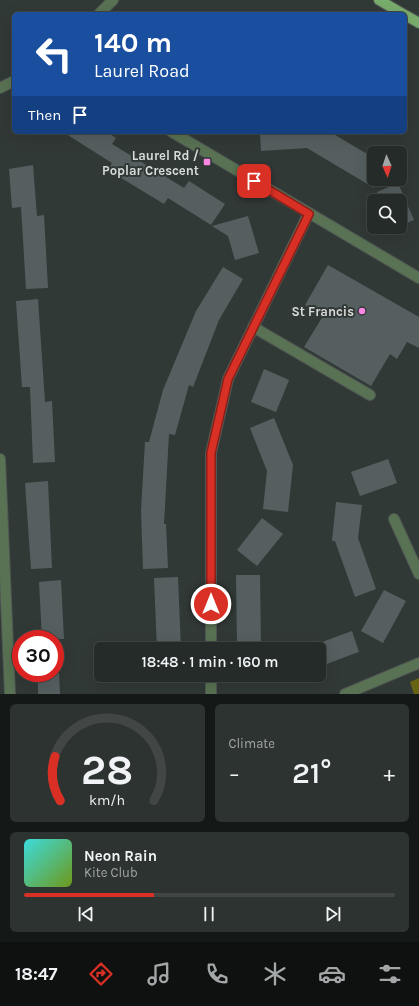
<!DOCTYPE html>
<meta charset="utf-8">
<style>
:root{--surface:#252b28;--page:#2d3330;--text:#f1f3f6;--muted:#a3a7a8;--line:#424745;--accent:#d93025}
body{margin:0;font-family:Karla,sans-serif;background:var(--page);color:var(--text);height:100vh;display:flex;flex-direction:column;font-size:15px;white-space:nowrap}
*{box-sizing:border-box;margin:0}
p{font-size:13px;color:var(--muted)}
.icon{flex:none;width:22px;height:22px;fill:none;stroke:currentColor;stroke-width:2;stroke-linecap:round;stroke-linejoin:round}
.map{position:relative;height:694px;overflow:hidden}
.details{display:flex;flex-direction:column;gap:10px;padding:10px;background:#141816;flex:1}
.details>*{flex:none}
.banner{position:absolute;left:12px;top:12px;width:395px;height:122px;border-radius:6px;box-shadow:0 4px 16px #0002,0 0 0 1px var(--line);background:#1a4fa0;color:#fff;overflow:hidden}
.needle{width:26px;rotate:177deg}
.tools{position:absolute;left:367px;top:146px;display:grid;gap:8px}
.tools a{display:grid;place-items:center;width:40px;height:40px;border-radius:6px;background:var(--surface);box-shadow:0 4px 16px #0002,0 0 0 1px var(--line);font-size:20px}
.speed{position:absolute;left:12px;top:630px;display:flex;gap:8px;font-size:20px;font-weight:700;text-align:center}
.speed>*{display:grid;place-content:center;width:52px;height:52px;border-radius:50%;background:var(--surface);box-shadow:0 4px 16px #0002,0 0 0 1px var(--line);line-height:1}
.speed .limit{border:6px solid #d22;background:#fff;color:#111}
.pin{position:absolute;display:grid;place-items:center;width:34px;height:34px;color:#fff;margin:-17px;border-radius:8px;box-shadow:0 2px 6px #0006}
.me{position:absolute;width:44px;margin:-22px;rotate:0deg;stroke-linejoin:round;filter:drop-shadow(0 0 3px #0008)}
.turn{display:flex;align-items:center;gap:14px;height:84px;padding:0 16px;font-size:18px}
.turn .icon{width:52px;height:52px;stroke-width:2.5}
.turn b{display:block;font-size:28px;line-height:34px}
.then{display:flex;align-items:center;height:38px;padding:0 16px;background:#0003;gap:8px;font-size:15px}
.big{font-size:30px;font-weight:600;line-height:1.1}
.details .card{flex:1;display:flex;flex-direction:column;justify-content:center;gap:6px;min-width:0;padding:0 14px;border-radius:6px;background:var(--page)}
.details .dial{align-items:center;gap:0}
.dial svg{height:104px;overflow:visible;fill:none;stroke:var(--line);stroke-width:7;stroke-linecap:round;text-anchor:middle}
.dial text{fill:var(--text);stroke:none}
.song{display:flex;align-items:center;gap:12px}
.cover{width:48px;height:48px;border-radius:6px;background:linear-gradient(135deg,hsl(180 70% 55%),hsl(80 70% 35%))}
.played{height:4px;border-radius:2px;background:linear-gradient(90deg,var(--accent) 35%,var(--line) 35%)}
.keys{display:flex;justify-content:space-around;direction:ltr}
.heat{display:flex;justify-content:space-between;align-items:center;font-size:22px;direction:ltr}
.details .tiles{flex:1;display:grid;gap:10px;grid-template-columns:1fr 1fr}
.card:last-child{grid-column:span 2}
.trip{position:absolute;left:94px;top:642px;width:232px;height:40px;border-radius:6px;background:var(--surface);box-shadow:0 4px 16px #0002,0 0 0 1px var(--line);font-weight:600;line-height:40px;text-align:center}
.dock{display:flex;height:64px;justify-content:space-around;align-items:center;background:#0f1110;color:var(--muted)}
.dock .icon{width:28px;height:28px}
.dock .selected{color:var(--accent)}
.dock b{font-size:18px;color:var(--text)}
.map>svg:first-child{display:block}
.green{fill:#666315}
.building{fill:#565f60}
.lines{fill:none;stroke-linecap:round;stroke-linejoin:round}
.lane-casing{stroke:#4f5654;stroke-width:12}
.street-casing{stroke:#4f5654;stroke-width:12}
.primary-casing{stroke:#4f5654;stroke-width:12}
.lane{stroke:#597253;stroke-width:10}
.street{stroke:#597253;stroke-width:10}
.primary{stroke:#78ac6c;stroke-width:10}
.route-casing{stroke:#8d1f18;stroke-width:10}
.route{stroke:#d93025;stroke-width:7}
.poi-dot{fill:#fc86e3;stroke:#313936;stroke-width:1.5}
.labels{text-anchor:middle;stroke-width:4;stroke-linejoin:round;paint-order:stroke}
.poi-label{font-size:13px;font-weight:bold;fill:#d7dbda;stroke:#313936;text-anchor:end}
</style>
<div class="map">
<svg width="419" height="694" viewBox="0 0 419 694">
<rect width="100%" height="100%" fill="#313936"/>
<!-- green -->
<path class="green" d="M419 678V694H414L410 682Z"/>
<!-- building -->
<g class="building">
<path d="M63 132H107L116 138 112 144 184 188 189 181 225 204 211 225 168 198 164 204 108 170 112 163Z"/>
<path d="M260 132H330L374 158V188L307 148 261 151Z"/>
<path d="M33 165 37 216 44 215 48 288 26 289 21 207 12 208 9 169Z"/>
<path d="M398 183 414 220 400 226V201H381L377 192Z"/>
<path d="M248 216 259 253 235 260 228 236 212 226Z"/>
<path d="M328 265 419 317V348L407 342 397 359 390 354 371 386 304 347 323 316 305 305Z"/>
<path d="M223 267 243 279 219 320 193 387 189 385 175 435 169 434 164 524H166L168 568 143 569 141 510 145 442H149L163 390 196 311Z"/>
<path d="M38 299 45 402 52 401 55 462 33 463 30 387H22L16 301Z"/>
<path d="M264 369 289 380 276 412 251 402Z"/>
<path d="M274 418 293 465 288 512 263 509 267 471 250 428Z"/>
<path d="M388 459 397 483 360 496 351 472Z"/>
<path d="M48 481 52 568 31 569 25 483Z"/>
<path d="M336 502 362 505 358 538 376 589 355 597 335 541H332Z"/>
<path d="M262 518 283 534 257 566 237 550Z"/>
<path d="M236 575H260L261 649H244L243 645 237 646Z"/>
<path d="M178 577 181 649H157L154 578Z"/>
<path d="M61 580 64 639H42L39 582Z"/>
<path d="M384 590 406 601 383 643 361 631Z"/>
<path d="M352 631 359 652 353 654 319 667V649H303Z"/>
<path d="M38 673H59L60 694H38Z"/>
</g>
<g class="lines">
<defs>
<path id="lane" d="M253 327 370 395"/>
<g id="street">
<path d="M99 14 113 0"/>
<path d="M0 88 14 81"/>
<path d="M172 132 419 278"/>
<path d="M0 459 10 694"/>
<path d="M394 519 419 574"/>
<path d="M211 649V453L228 379 309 213"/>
<path d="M211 675V694"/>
<path d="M345 694 419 663"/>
</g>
<g id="primary">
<path d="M379 0 403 14"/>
<path d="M405 15 419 23"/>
</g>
</defs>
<!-- lane casing -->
<use href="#lane" class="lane-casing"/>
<!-- street casing -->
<use href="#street" class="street-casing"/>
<!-- primary casing -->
<use href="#primary" class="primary-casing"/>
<!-- lane -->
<use href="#lane" class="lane"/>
<!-- street -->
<use href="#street" class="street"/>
<!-- primary -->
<use href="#primary" class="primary"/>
</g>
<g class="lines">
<defs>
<path id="route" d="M211 604V453L228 379 309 214 254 181"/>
</defs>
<!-- route casing -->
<use href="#route" class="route-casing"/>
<!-- route -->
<use href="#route" class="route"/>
</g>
<!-- markers -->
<g class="poi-dot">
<rect x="203" y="158" width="8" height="8" rx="2"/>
<circle cx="362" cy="311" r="4"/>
</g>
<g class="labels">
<!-- poi labels -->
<g class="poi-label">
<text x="199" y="160">Laurel Rd /<tspan x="199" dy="15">Poplar Crescent</tspan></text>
<text x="354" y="316">St Francis</text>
</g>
</g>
</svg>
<div class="tools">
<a><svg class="needle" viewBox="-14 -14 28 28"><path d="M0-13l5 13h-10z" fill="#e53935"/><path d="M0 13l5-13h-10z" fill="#a3a7a8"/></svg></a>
<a><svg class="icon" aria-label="search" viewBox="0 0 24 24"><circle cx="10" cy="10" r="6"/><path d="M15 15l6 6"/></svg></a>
</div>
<div class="speed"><div class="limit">30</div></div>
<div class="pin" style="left:254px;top:181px;background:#d93025"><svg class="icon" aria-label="arrive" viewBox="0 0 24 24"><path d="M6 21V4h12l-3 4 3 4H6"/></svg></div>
<svg class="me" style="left:211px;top:604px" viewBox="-20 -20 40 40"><circle r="17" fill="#d93025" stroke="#fff" stroke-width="3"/><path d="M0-11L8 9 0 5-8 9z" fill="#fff"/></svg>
<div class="trip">18:48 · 1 min · 160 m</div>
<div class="banner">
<div class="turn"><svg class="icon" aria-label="left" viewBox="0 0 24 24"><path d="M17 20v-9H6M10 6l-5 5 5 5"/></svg><div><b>140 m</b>Laurel Road</div></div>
<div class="then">Then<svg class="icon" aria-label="arrive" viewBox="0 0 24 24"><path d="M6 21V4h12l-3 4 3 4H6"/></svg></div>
</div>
</div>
<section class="details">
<div class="tiles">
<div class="card dial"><svg viewBox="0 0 100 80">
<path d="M14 69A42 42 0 1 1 86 69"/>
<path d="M14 69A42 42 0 0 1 10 35" stroke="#d93025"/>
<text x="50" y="56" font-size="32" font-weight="700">28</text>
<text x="50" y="72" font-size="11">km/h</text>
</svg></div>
<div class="card"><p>Climate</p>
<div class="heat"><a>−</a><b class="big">21°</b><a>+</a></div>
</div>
<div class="card">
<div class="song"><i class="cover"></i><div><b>Neon Rain</b><p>Kite Club</p></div></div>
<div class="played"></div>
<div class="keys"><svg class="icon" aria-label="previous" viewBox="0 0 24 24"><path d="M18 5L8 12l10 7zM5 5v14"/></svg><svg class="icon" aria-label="pause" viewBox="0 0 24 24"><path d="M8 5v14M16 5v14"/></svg><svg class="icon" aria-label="next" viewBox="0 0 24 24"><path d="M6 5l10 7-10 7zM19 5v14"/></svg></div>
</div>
</div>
</section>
<nav class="dock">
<b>18:47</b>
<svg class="icon selected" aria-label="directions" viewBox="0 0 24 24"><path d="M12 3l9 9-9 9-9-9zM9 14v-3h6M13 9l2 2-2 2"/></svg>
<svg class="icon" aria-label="music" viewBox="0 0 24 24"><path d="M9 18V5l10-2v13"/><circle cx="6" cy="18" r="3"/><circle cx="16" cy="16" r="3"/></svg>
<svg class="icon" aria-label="phone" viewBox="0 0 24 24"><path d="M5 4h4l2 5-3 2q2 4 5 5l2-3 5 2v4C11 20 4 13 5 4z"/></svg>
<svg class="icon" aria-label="climate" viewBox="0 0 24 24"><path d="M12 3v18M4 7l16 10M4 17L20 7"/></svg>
<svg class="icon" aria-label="car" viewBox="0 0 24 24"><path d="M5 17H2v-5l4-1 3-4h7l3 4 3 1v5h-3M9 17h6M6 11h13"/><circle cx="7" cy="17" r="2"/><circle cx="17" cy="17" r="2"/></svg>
<svg class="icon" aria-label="filters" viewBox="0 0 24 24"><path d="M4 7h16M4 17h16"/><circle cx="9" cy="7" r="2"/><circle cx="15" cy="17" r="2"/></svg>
</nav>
